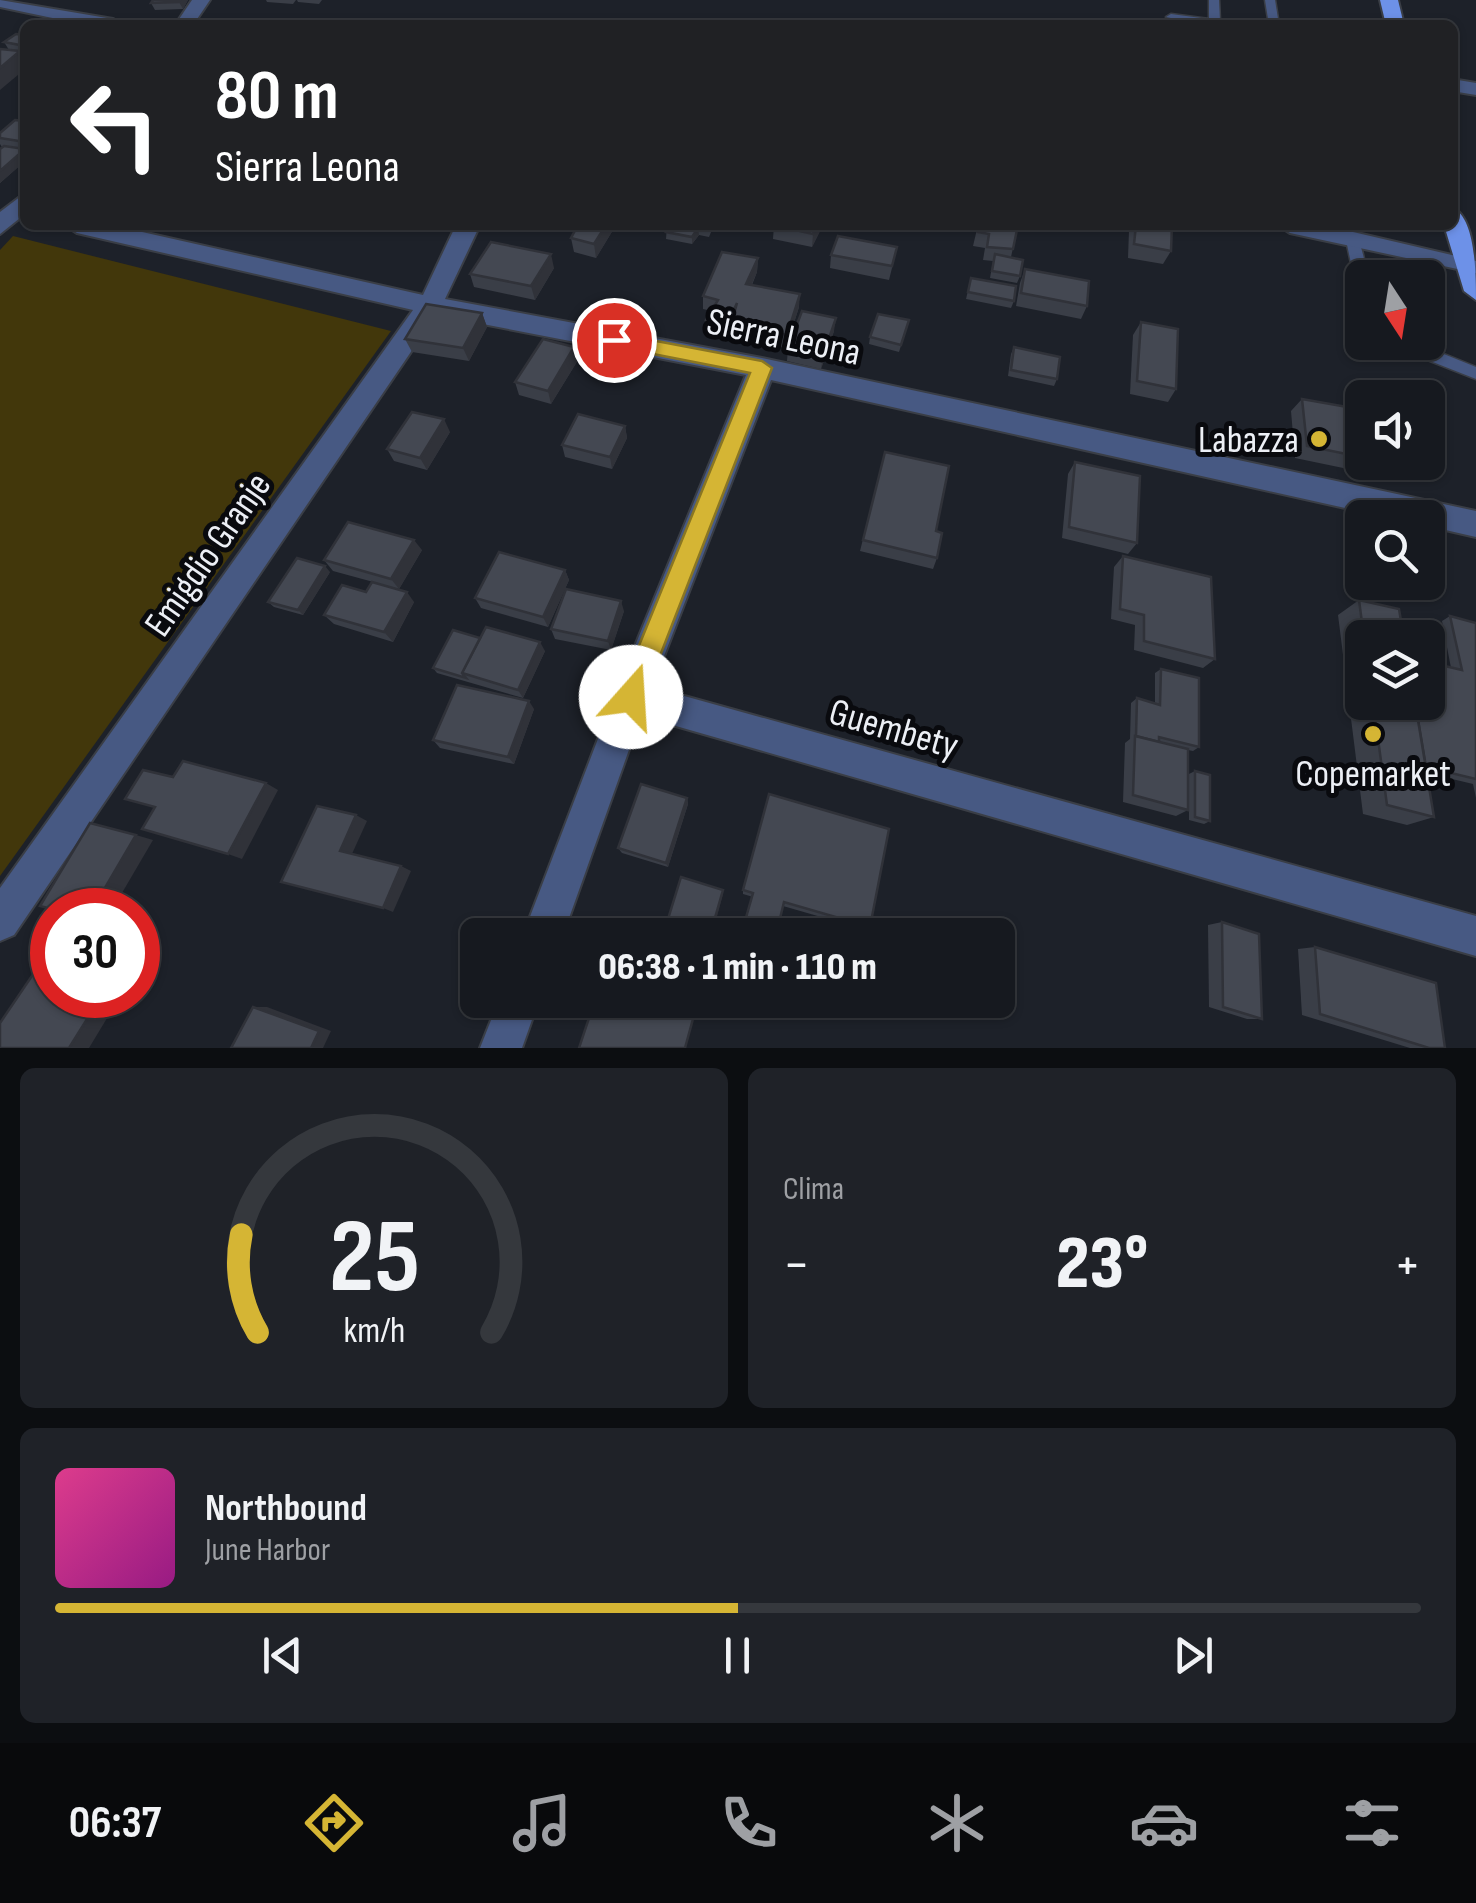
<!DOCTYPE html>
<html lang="es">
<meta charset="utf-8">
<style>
:root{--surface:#16191f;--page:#1f2228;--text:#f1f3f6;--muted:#9ea0a4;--line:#35383d;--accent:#d5b534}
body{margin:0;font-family:"Sofia Sans Condensed",sans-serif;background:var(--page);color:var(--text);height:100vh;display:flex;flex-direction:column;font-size:38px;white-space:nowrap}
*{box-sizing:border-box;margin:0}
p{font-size:32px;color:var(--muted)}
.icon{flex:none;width:55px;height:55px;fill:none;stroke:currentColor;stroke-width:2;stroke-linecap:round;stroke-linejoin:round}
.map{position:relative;height:1048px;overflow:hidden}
.sheet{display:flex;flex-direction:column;gap:20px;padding:20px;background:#0c0e11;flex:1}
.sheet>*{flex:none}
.guide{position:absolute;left:20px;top:20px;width:1438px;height:210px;border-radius:15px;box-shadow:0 2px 8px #0004,0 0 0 2px var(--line);background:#202124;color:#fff;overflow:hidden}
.needle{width:65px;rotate:168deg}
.buttons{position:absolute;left:1345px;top:260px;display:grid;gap:20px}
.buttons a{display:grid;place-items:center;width:100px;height:100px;border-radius:15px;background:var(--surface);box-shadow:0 2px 8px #0004,0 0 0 2px var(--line);font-size:50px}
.speed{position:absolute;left:30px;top:888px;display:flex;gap:20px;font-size:50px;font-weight:700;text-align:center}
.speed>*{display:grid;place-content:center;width:130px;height:130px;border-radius:50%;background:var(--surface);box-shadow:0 2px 8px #0004,0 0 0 2px var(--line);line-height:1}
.speed .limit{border:15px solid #d22;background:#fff;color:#111}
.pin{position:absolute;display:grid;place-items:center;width:85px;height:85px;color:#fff;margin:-42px;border:5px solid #fff;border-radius:50%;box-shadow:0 2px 10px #0007}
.me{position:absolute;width:110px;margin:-55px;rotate:19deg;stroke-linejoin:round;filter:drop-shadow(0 0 8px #0008)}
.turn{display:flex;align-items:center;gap:35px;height:210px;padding:0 30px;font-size:45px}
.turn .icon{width:130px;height:130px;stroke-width:2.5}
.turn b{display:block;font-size:70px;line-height:85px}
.big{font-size:75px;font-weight:800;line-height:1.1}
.sheet .widget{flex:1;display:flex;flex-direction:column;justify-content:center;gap:15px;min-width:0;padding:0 35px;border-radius:15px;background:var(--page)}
.sheet .dial{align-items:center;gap:0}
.dial svg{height:260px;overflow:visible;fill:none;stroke:var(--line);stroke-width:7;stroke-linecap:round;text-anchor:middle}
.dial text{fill:var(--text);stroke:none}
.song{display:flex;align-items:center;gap:30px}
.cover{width:120px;height:120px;border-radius:15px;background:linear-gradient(135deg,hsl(330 70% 55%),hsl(310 70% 35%))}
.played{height:10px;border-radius:5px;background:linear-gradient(90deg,var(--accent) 50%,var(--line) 50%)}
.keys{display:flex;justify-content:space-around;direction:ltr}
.heat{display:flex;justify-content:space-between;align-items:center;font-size:55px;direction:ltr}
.sheet .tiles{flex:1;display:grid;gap:20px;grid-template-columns:1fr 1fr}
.widget:last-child{grid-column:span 2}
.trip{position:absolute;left:460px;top:918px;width:555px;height:100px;border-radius:15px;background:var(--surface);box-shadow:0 2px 8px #0004,0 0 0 2px var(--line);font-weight:800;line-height:100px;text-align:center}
.menu{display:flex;height:160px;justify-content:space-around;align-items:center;background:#090a0c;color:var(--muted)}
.menu .icon{width:70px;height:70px}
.menu .current{color:var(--accent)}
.menu b{font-size:45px;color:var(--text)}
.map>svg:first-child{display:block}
.green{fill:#42370b}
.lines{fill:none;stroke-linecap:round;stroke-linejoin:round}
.lane-casing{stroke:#3a3e46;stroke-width:3}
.street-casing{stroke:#3a3e46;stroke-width:4}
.primary-casing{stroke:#3a3e46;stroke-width:4}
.lane{fill:#475983;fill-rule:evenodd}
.street{fill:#475983;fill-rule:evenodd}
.primary{fill:#6d91e8;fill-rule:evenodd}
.wall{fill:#3a3e47}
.shaded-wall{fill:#303239}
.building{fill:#444852;stroke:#303239;stroke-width:2.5}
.route{fill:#d5b534;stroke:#8a7622;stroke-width:2.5}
.poi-dot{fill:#d5b534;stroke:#090a0e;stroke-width:4}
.labels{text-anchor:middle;stroke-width:10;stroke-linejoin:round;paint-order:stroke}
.street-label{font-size:38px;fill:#eceff5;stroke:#090a0e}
.poi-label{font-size:38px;fill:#eceff5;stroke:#090a0e;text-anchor:end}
</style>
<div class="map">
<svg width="1476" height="1048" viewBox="0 0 1476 1048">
<rect width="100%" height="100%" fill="#1d2129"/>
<!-- green -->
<path class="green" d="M13 236 391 331 0 876V250Z"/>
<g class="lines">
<defs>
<g id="lane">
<path d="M1209 0H1219L1220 21 1232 25H1204L1166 17 1171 14 1209 19Z"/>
<path d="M1265 0H1275L1279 25H1269Z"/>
<path d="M1327 225C1363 225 1361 249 1368 278H1362V287L1355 282 1346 240Z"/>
<path d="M1390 342H1414L1476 367V379L1392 346Z"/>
</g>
<g id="street">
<path d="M0 0 113 19 122 25H86L0 7Z"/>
<path d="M192 0H210L193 25H175Z"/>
<path d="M1452 79 1476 83V95L1452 91Z"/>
<path d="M25 193V214L0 234V212Z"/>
<path d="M65 225H111L423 295 456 225H480L445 299 762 358 1476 511V537L1428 526V518H1390L771 380 652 687 1476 916V956L641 716 563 935H523L614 697 746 375 436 315 14 935 0 941V888L413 310 77 233Z"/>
<path d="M1278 225H1323L1469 259 1476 261V273L1290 233Z"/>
<path d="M499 1000H539L522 1048H480Z"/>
</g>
<g id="primary">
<path d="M1380 0H1398L1404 25H1386Z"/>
<path d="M1452 208C1476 216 1476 277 1476 300L1464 291 1444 225H1452Z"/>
</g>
</defs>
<!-- lane casing -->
<use href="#lane" class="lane-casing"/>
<!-- street casing -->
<use href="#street" class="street-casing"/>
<!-- primary casing -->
<use href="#primary" class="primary-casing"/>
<!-- lane -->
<use href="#lane" class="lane"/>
<!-- street -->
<use href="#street" class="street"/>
<!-- primary -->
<use href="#primary" class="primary"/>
</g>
<!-- wall -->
<g class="wall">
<path d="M188 0 183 9 155 10 151 3Z"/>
<path d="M266 0H296L293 4 267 2Z"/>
<path d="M297 0H322L319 4 298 2Z"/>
<path d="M25 35V52L9 50 4 42Z"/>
<path d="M25 121V161L0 183V149L2 147 0 144V133Z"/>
<path d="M578 225H616L596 258 574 252 571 238Z"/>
<path d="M667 225H714L709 237 699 235 692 244 666 239Z"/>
<path d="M721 225H747L744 232 721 228Z"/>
<path d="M774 225 822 227 812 247 773 239Z"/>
<path d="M978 225H1018L1011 257 1020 276 1017 283 990 278 993 261 983 260 985 248 973 246Z"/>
<path d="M1132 225H1172L1171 251 1163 264 1128 258 1129 230Z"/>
<path d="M831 255 894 260 889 280 830 268Z"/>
<path d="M758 258 757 272 752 285 799 307 786 348 731 338V330L727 338 707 333 706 320 712 311 703 309V296Z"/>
<path d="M554 268 535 300 474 287 470 274Z"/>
<path d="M1025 269 1087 306 1081 319 1016 306 1020 283Z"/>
<path d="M971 278 1014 301 1011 308 966 299Z"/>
<path d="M482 313 487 327 469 361 412 352 405 339Z"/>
<path d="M909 320 899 352 869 344 870 337Z"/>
<path d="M1141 322 1176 389 1168 402 1130 394 1133 335Z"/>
<path d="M834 331 821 369 787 361 788 348Z"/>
<path d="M574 347 578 360 551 404 519 395 515 382Z"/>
<path d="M1014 347 1057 379 1054 386 1008 376 1011 354Z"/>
<path d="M1302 399 1361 457 1348 469 1295 458 1291 411Z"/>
<path d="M625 426 627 438 612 469 565 457 562 445Z"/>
<path d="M450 432 427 470 394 461 387 449Z"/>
<path d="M885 452 936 531 937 558 933 569 860 551Z"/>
<path d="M1075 462 1137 543 1128 554 1062 538 1068 474Z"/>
<path d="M422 550 399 589 333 571 324 560Z"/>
<path d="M1123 556 1215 659 1203 668 1134 650 1135 625 1111 619 1114 567Z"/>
<path d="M565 570 569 580 548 627 481 608 475 598Z"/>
<path d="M330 572 303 615 274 607 268 602Z"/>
<path d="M366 592 414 602 393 642 334 624 324 615Z"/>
<path d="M1359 600 1404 638H1362V702H1428L1451 668 1442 621 1450 616 1476 623V798L1473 784 1427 773 1434 817 1407 825 1363 814 1338 615Z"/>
<path d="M624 611 611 650 555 639 551 629Z"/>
<path d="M480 638 545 651 523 698 437 673 433 668Z"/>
<path d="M1161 669 1199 747 1193 751 1188 750V810L1176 816 1123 802 1125 743 1130 739 1131 703 1137 698 1155 703V673Z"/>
<path d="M534 709 514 764 440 748 433 740Z"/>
<path d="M1195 771 1210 821 1204 824 1189 820V774Z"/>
<path d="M687 798 688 804 668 867 622 853 618 848Z"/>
<path d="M743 890 870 927 866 930 783 906 743 894Z"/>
<path d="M1222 922 1262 1019H1247L1209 1007 1208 925Z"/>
<path d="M1315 947 1445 1048H1410L1302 1015 1298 949Z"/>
</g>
<!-- shaded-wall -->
<g class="shaded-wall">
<path d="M180 0H188L183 9 179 2Z"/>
<path d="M20 51 25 57V69L0 90V68Z"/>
<path d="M25 149V161L0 183V171Z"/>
<path d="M606 225H616L596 258 594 244Z"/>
<path d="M817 225H822V227L812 247 813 234Z"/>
<path d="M698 228 699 235 692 244V237Z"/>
<path d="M551 254 554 268 535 300 531 286Z"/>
<path d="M758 258 757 272 746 297V284Z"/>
<path d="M800 294 799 307 786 348 787 335Z"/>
<path d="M737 303 731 325V330L727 338V325Z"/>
<path d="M482 313 487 327 469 361 463 348Z"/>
<path d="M836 318 834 331 821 369 823 356Z"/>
<path d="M574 347 578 360 551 404 548 391Z"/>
<path d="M444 419 450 432 427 470 420 458Z"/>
<path d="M625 426 627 438 612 469 610 457Z"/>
<path d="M414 540 422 550 399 589 391 579Z"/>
<path d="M325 566 330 572 303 615 298 610Z"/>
<path d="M565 570 569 580 548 627 543 617Z"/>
<path d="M407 592 414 602 393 642 384 632Z"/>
<path d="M621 601 624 611 611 650 608 641Z"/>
<path d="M540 642 545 651 523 698 518 690Z"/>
<path d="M529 701 534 709 514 764 508 757Z"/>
<path d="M266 783 278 790 242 859 228 854Z"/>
<path d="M687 798 688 804 668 867 666 863Z"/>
<path d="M356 815 367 821 351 856 340 851Z"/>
<path d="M136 835 153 840 112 910H92Z"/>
<path d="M401 866 411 871 393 912 383 908Z"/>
<path d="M723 890V894L712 935H710Z"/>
<path d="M102 995H121L89 1048H69Z"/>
<path d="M253 1007H267L331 1031 323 1048H311Z"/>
</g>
<!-- building -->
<g class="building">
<path d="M153 0H180L179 2 151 3Z"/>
<path d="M16 34 25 35V46L4 42Z"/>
<path d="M0 49 20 51 0 68Z"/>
<path d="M15 120 25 121V142L0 138V133Z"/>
<path d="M4 146 25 149 0 171V149Z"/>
<path d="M578 225H606L594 244 571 238Z"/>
<path d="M670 225H711L709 230 698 228 692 237 666 232Z"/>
<path d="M774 225H817L813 234Z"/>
<path d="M979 225H1018L1013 249 987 247 989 234 978 232Z"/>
<path d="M1136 225H1172L1171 251 1134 244Z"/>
<path d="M838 236 897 247 892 266 831 255Z"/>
<path d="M491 242 551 254 531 286 470 274Z"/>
<path d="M722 252 758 258 746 284 800 294 787 335 731 325 737 303 727 325 706 320 718 300 703 296Z"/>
<path d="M995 254 1023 260 1020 276 992 271Z"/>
<path d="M1025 269 1089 281 1087 306 1021 293Z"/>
<path d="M971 278 1016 286 1014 301 968 292Z"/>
<path d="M426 304 482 313 463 348 405 339Z"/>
<path d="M802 311 836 318 823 356 788 348Z"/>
<path d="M878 314 909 320 901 345 870 337Z"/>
<path d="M1141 322 1178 329 1176 389 1137 381Z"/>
<path d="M543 339 574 347 548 391 515 382Z"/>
<path d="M1014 347 1060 357 1057 379 1011 370Z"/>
<path d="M1302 399 1353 408 1361 457 1307 446Z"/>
<path d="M412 412 444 419 420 458 387 449Z"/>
<path d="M578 414 625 426 610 457 562 445Z"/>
<path d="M885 452 949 466 936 531 942 533 937 558 863 540Z"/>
<path d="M1075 462 1140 476 1137 543 1069 527Z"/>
<path d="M348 522 414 540 391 579 324 560Z"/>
<path d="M499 552 565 570 543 617 475 598Z"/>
<path d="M1123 556 1211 577 1215 659 1144 641V615L1120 609Z"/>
<path d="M297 558 325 566 298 610 268 602Z"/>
<path d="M372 582 407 592 384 632 324 615 342 585 366 592Z"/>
<path d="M566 589 621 601 608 641 551 629Z"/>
<path d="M1359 600 1399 609 1404 638H1364Z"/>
<path d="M1450 616 1476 623V779L1426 767 1415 702H1428V662L1462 670Z"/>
<path d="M486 627 540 642 518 690 462 673Z"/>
<path d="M453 630 480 638 462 673 466 678 433 668Z"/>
<path d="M1161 669 1199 678V747L1159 737V742L1136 736 1137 698 1160 705Z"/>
<path d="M457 685 529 701 508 757 433 740Z"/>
<path d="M1373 702H1415L1434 817 1387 805Z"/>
<path d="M1135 736 1188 749V810L1133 795Z"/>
<path d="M183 761 266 783 228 854 142 829 155 807 125 799 143 770 173 777Z"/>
<path d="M1195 771 1210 775V821L1195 817Z"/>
<path d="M641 784 687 798 666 863 618 848Z"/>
<path d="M769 794 889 829 870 927 784 902 776 935H741L753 893 743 890Z"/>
<path d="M317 806 356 815 340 851 401 866 383 908 281 882Z"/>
<path d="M90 823 136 835 92 910H55L40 906Z"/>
<path d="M681 877 723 890 710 935H673L664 932Z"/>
<path d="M1222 922 1259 934 1262 1019 1223 1007Z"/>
<path d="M1315 947 1436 983 1445 1048H1429L1320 1014Z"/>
<path d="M42 961 52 965V995H102L69 1048H0V1023Z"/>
<path d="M595 1000H650L657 1003 658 1000H671L696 1008 685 1048H579Z"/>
<path d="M253 1007 319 1031 311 1048H231Z"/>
</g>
<!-- route -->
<path class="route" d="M614 333 762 361 772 368 644 697 640 706 631 709 622 706 618 697 750 373 607 345V335Z"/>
<!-- markers -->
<g class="poi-dot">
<circle cx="1319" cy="439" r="10"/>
<circle cx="1373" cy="734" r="10"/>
</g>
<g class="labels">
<!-- street labels -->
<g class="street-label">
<text transform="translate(784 336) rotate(12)" y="13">Sierra Leona</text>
<text transform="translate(207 554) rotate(-55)" y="13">Emigdio Granje</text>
<text transform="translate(894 728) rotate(16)" y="13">Guembety</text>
</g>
<!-- poi labels -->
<g class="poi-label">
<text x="1299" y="452">Labazza</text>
<text x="1373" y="786" text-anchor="middle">Copemarket</text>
</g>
</g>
</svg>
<div class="buttons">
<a><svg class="needle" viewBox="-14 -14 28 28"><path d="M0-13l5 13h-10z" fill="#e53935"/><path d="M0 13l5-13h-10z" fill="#9ea0a4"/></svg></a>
<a><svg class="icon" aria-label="sound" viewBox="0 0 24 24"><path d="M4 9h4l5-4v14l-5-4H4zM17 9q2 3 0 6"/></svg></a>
<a><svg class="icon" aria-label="search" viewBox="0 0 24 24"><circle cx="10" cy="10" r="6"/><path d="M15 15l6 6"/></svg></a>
<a><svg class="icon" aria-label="layers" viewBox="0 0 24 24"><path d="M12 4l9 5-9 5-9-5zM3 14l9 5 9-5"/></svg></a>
</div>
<div class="speed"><div class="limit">30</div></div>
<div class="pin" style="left:614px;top:340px;background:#d93025"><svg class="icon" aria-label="arrive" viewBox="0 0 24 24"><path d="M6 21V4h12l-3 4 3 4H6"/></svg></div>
<svg class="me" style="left:631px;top:697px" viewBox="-20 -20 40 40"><circle r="19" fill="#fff"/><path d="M0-13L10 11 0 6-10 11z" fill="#d5b534"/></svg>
<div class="trip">06:38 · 1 min · 110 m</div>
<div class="guide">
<div class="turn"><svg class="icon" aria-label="left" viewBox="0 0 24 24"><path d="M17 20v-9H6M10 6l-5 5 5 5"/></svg><div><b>80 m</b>Sierra Leona</div></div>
</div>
</div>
<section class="sheet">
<div class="tiles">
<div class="widget dial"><svg viewBox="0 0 100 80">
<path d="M14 69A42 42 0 1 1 86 69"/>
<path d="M14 69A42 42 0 0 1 9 39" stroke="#d5b534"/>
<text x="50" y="56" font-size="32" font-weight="700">25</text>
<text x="50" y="72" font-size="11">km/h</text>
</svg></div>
<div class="widget"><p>Clima</p>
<div class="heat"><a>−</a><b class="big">23°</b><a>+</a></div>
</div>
<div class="widget">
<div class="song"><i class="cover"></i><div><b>Northbound</b><p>June Harbor</p></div></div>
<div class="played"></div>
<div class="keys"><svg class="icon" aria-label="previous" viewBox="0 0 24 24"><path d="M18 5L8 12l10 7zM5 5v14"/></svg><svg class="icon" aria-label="pause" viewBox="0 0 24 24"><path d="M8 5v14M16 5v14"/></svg><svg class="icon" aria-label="next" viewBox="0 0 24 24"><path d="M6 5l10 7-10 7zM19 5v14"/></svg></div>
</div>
</div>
</section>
<nav class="menu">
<b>06:37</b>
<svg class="icon current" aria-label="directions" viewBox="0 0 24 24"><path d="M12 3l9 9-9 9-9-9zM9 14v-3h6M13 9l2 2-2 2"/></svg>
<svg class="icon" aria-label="music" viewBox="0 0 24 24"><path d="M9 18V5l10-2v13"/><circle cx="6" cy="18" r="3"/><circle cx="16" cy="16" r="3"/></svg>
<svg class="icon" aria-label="phone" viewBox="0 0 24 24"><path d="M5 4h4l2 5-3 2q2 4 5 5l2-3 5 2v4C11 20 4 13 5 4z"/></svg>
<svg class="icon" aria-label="climate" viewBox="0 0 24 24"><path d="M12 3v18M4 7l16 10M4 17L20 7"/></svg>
<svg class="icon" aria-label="car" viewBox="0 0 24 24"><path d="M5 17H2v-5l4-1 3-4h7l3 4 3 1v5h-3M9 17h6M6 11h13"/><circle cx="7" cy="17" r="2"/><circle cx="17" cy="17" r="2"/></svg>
<svg class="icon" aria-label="filters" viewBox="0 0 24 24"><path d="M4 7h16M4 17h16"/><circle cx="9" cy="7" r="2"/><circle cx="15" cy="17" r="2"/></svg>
</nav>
